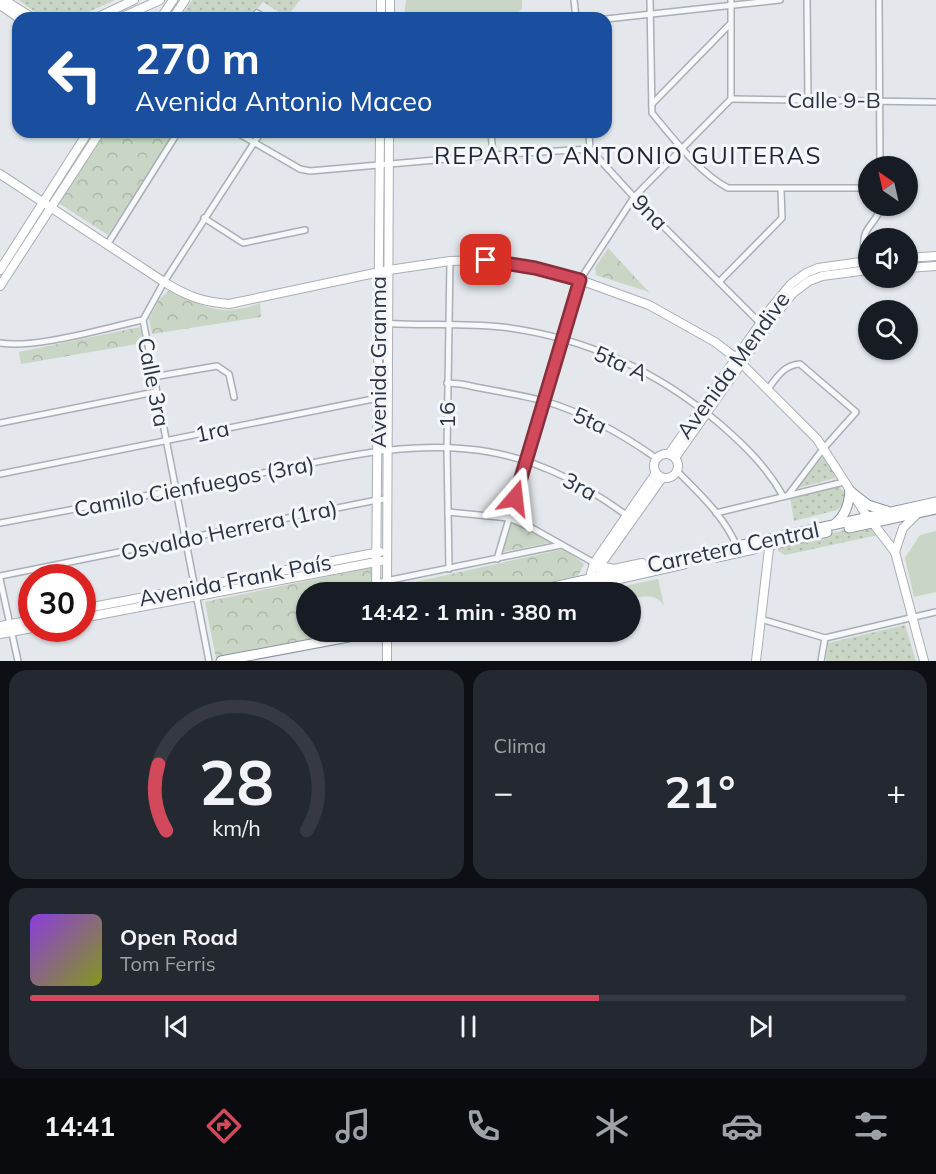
<!DOCTYPE html>
<html lang="es">
<meta charset="utf-8">
<style>
:root{--surface:#171b24;--page:#242831;--text:#f1f3f6;--muted:#9ea1a6;--line:#363941;--accent:#d1495b}
body{margin:0;font-family:Mulish,sans-serif;background:var(--page);color:var(--text);height:100vh;display:flex;flex-direction:column;font-size:22px;white-space:nowrap}
*{box-sizing:border-box;margin:0}
p{font-size:20px;color:var(--muted)}
.icon{flex:none;width:33px;height:33px;fill:none;stroke:currentColor;stroke-width:2;stroke-linecap:round;stroke-linejoin:round}
.map{position:relative;height:661px;overflow:hidden}
.side{display:flex;flex-direction:column;gap:9px;padding:9px;background:#0d0f14;flex:1}
.side>*{flex:none}
.banner{position:absolute;left:12px;top:12px;width:600px;height:126px;border-radius:18px;box-shadow:0 2px 4px #0004;background:#1a4fa0;color:#fff;overflow:hidden}
.needle{width:39px;rotate:326deg}
.buttons{position:absolute;left:858px;top:156px;display:grid;gap:12px}
.buttons a{display:grid;place-items:center;width:60px;height:60px;border-radius:50%;background:var(--surface);box-shadow:0 2px 4px #0004;font-size:30px}
.speed{position:absolute;left:18px;top:564px;display:flex;gap:12px;font-size:30px;font-weight:700;text-align:center}
.speed>*{display:grid;place-content:center;width:78px;height:78px;border-radius:50%;background:var(--surface);box-shadow:0 2px 4px #0004;line-height:1}
.speed .limit{border:9px solid #d22;background:#fff;color:#111}
.pin{position:absolute;display:grid;place-items:center;width:51px;height:51px;color:#fff;margin:-26px;border-radius:12px;box-shadow:0 3px 9px #0006}
.me{position:absolute;width:66px;margin:-33px;rotate:17deg;stroke-linejoin:round;filter:drop-shadow(0 0 4px #0008)}
.turn{display:flex;align-items:center;gap:21px;height:126px;padding:0 24px;font-size:27px}
.turn .icon{width:78px;height:78px;stroke-width:2.5}
.turn b{display:block;font-size:42px;line-height:51px}
.big{font-size:45px;font-weight:700;line-height:1.1}
.side .tile{flex:1;display:flex;flex-direction:column;justify-content:center;gap:9px;min-width:0;padding:0 21px;border-radius:18px;background:var(--page)}
.side .dial{align-items:center;gap:0}
.dial svg{height:156px;overflow:visible;fill:none;stroke:var(--line);stroke-width:7;stroke-linecap:round;text-anchor:middle}
.dial text{fill:var(--text);stroke:none}
.song{display:flex;align-items:center;gap:18px}
.cover{width:72px;height:72px;border-radius:9px;background:linear-gradient(135deg,hsl(270 70% 55%),hsl(70 70% 35%))}
.played{height:6px;border-radius:3px;background:linear-gradient(90deg,var(--accent) 65%,var(--line) 65%)}
.keys{display:flex;justify-content:space-around;direction:ltr}
.heat{display:flex;justify-content:space-between;align-items:center;font-size:33px;direction:ltr}
.side .tiles{flex:1;display:grid;gap:9px;grid-template-columns:1fr 1fr}
.tile:last-child{grid-column:span 2}
.trip{position:absolute;left:296px;top:582px;width:345px;height:60px;border-radius:30px;background:var(--surface);box-shadow:0 2px 4px #0004;font-weight:700;line-height:60px;text-align:center}
.dock{display:flex;height:96px;justify-content:space-around;align-items:center;background:#090b0e;color:var(--muted)}
.dock .icon{width:42px;height:42px}
.dock .current{color:var(--accent)}
.dock b{font-size:27px;color:var(--text)}
.map>svg:first-child{display:block}
.grass{fill:url(#grass-dots)}
.forest{fill:url(#forest-crowns)}
.garden{fill:#c9d6c5}
.lines{fill:none;stroke-linecap:round;stroke-linejoin:round}
.street-casing{stroke:#a9aeb7;stroke-width:8}
.secondary-casing{stroke:#a9aeb7;stroke-width:10}
.highway-casing{stroke:#8b94a3;stroke-width:11}
.street{stroke:#f7f8fa;stroke-width:5}
.secondary{stroke:#fff;stroke-width:8}
.highway{stroke:#fff;stroke-width:9}
.route-casing{stroke:#882f3b;stroke-width:15}
.route{stroke:#d1495b;stroke-width:10}
.labels{text-anchor:middle;stroke-width:6;stroke-linejoin:round;paint-order:stroke}
.street-label{font-size:22px;fill:#2b3445;stroke:#f4f6f9}
.neighbourhood-label{font-size:24px;letter-spacing:1.5px;fill:#1d2536;stroke:#f4f6f9}
</style>
<div class="map">
<svg width="936" height="661" viewBox="0 0 936 661">
<defs>
<pattern id="grass-dots" width="8" height="8" patternUnits="userSpaceOnUse" patternTransform="scale(1.5)"><rect width="8" height="8" fill="#c9d6c5"/><path d="M2 2h.1M6 6h.1" fill="none" stroke="#adb8ab" stroke-width="1.8" stroke-linecap="round"/></pattern>
<pattern id="forest-crowns" width="20" height="18" patternUnits="userSpaceOnUse" patternTransform="scale(1.5)"><rect width="20" height="18" fill="#c9d6c5"/><path d="M2 6a3 3 0 1 1 6 0M12 15a3 3 0 1 1 6 0" fill="none" stroke="#adb8ab"/></pattern>
</defs>
<rect width="100%" height="100%" fill="#e4e7ec"/>
<!-- grass -->
<g class="grass">
<path d="M19 0H115L75 18H43Z"/>
<path d="M192 0H300L287 17 263 2 250 18H180Z"/>
<path d="M824 455 836 478 798 488Z"/>
<path d="M839 487 845 492 846 501 837 510 794 521 790 497Z"/>
<path d="M868 525 872 526 878 535 785 555 778 551 779 545Z"/>
<path d="M905 625 916 661H826L828 643Z"/>
</g>
<!-- forest -->
<g class="forest">
<path d="M102 132H174L108 235 57 202Z"/>
<path d="M608 248 649 292 596 275 595 268Z"/>
<path d="M168 291H173C203 308 225 317 260 303L261 317 152 334 149 319 159 300Z"/>
<path d="M140 327 143 343 21 364 19 352Z"/>
<path d="M511 523 532 531 553 542 503 552Z"/>
<path d="M564 549 584 564 578 576 504 592H392V587Z"/>
<path d="M373 567 372 592H306V632H345L216 658 205 602Z"/>
</g>
<!-- garden -->
<g class="garden">
<path d="M406 0H522V9L510 18H404Z"/>
<path d="M936 531V592L914 597 905 558 920 535Z"/>
<path d="M658 579 664 606C657 593 643 596 630 599V592H605V590Z"/>
</g>
<g class="lines">
<defs>
<g id="street">
<path d="M574 0 576 18"/>
<path d="M650 0 652 113C673 138 699 173 728 188H868"/>
<path d="M807 0 808 100"/>
<path d="M879 0 880 166"/>
<path d="M257 13 265 18"/>
<path d="M606 19 780 0"/>
<path d="M731 99 936 102"/>
<path d="M652 104 730 24"/>
<path d="M236 132 300 169 310 171 493 155 590 149"/>
<path d="M491 132 493 155"/>
<path d="M589 132 590 149"/>
<path d="M590 149 634 197 761 324"/>
<path d="M204 218 243 243 305 230"/>
<path d="M107 245 178 132"/>
<path d="M865 262C864 253 862 241 866 232 871 222 879 218 880 206"/>
<path d="M719 282 782 218 781 190"/>
<path d="M378 323C420 326 461 323 502 327 584 337 657 371 720 424 744 445 767 467 783 496"/>
<path d="M0 343C36 349 105 328 143 320"/>
<path d="M153 377 217 366 229 374 234 397"/>
<path d="M447 383 461 384C488 390 517 394 544 401 585 413 622 434 656 458"/>
<path d="M768 389C777 377 784 365 800 364L856 412 823 449 789 494"/>
<path d="M0 423 155 392"/>
<path d="M677 471C699 493 725 517 737 547"/>
<path d="M0 474 388 396"/>
<path d="M448 512 509 518 532 528 596 564"/>
<path d="M716 513 844 482"/>
<path d="M0 523C81 508 162 493 242 477 322 462 408 437 490 452 544 462 585 485 629 517"/>
<path d="M497 559 580 280 634 197 731 99V0"/>
<path d="M449 569 447 449 450 261"/>
<path d="M0 576 377 500 387 499"/>
<path d="M0 579 18 661"/>
<path d="M376 583 561 545"/>
<path d="M761 619 825 638 936 612"/>
<path d="M209 661 143 320 164 282 261 132"/>
<path d="M821 661 825 638"/>
</g>
<g id="secondary">
<path d="M4 0 33 18"/>
<path d="M0 5 19 18"/>
<path d="M96 18 134 0"/>
<path d="M120 18 160 0"/>
<path d="M161 18 173 0"/>
<path d="M173 18 185 0"/>
<path d="M381 18V0"/>
<path d="M390 18V0"/>
<path d="M0 174 164 282C187 296 202 302 229 304L389 270 450 261 486 260 535 268 580 280 649 305 715 342 736 358 817 439 865 513 895 552 924 661"/>
<path d="M908 258 936 256"/>
<path d="M908 268 936 266"/>
<path d="M0 270 88 132"/>
<path d="M0 286 100 132"/>
<circle cx="666" cy="466" r="12"/>
<path d="M669 454 771 308 791 284 806 273 818 268 868 261"/>
<path d="M675 458 774 317 793 293 809 281 822 276 868 270"/>
<path d="M895 552 903 528 917 514"/>
<path d="M600 566 614 569 642 563"/>
<path d="M598 582 601 564 662 478"/>
<path d="M588 584 594 563 656 473"/>
<path d="M376 592 380 132"/>
<path d="M387 592 389 132"/>
<path d="M82 609 380 552"/>
<path d="M82 618 381 561"/>
<path d="M0 626 32 620"/>
<path d="M387 632V661"/>
<path d="M0 634 32 628"/>
<path d="M756 661 770 540"/>
</g>
<g id="highway">
<path d="M850 491 868 505 887 511"/>
<path d="M836 523C846 515 849 504 850 491"/>
<path d="M849 528 936 509"/>
<path d="M770 545 827 532"/>
<path d="M718 557 754 549"/>
<path d="M531 592 936 502"/>
<path d="M560 592 684 564"/>
<path d="M221 661 375 632"/>
</g>
</defs>
<!-- street casing -->
<use href="#street" class="street-casing"/>
<!-- secondary casing -->
<use href="#secondary" class="secondary-casing"/>
<!-- highway casing -->
<use href="#highway" class="highway-casing"/>
<!-- street -->
<use href="#street" class="street"/>
<!-- secondary -->
<use href="#secondary" class="secondary"/>
<!-- highway -->
<use href="#highway" class="highway"/>
</g>
<g class="lines">
<defs>
<path id="route" d="M486 260 535 268 580 280 515 498"/>
</defs>
<!-- route casing -->
<use href="#route" class="route-casing"/>
<!-- route -->
<use href="#route" class="route"/>
</g>
<g class="labels">
<!-- street labels -->
<g class="street-label">
<text x="834" y="108">Calle 9-B</text>
<text transform="translate(650 212) rotate(45)" y="8">9na</text>
<text transform="translate(378 362) rotate(-90)" y="8">Avenida Granma</text>
<text transform="translate(621 363) rotate(24)" y="8">5ta A</text>
<text transform="translate(733 365) rotate(-54)" y="8">Avenida Mendive</text>
<text transform="translate(154 382) rotate(79)" y="8">Calle 3ra</text>
<text transform="translate(447 415) rotate(-90)" y="8">16</text>
<text transform="translate(590 420) rotate(24)" y="8">5ta</text>
<text transform="translate(212 431) rotate(-12)" y="8">1ra</text>
<text transform="translate(194 486) rotate(-11)" y="8">Camilo Cienfuegos (3ra)</text>
<text transform="translate(580 486) rotate(28)" y="8">3ra</text>
<text transform="translate(229 530) rotate(-12)" y="8">Osvaldo Herrera (1ra)</text>
<text transform="translate(733 547) rotate(-12)" y="8">Carretera Central</text>
<text transform="translate(235 580) rotate(-11)" y="8">Avenida Frank País</text>
</g>
<!-- neighbourhood labels -->
<g class="neighbourhood-label">
<text x="628" y="164">REPARTO ANTONIO GUITERAS</text>
</g>
</g>
</svg>
<div class="buttons">
<a><svg class="needle" viewBox="-14 -14 28 28"><path d="M0-13l5 13h-10z" fill="#e53935"/><path d="M0 13l5-13h-10z" fill="#9ea1a6"/></svg></a>
<a><svg class="icon" aria-label="sound" viewBox="0 0 24 24"><path d="M4 9h4l5-4v14l-5-4H4zM17 9q2 3 0 6"/></svg></a>
<a><svg class="icon" aria-label="search" viewBox="0 0 24 24"><circle cx="10" cy="10" r="6"/><path d="M15 15l6 6"/></svg></a>
</div>
<div class="speed"><div class="limit">30</div></div>
<div class="pin" style="left:486px;top:260px;background:#d93025"><svg class="icon" aria-label="arrive" viewBox="0 0 24 24"><path d="M6 21V4h12l-3 4 3 4H6"/></svg></div>
<svg class="me" style="left:515px;top:498px" viewBox="-20 -20 40 40"><path d="M0-17L14 15 0 8-14 15z" fill="#d1495b" stroke="#fff" stroke-width="4"/></svg>
<div class="trip">14:42 · 1 min · 380 m</div>
<div class="banner">
<div class="turn"><svg class="icon" aria-label="left" viewBox="0 0 24 24"><path d="M17 20v-9H6M10 6l-5 5 5 5"/></svg><div><b>270 m</b>Avenida Antonio Maceo</div></div>
</div>
</div>
<section class="side">
<div class="tiles">
<div class="tile dial"><svg viewBox="0 0 100 80">
<path d="M14 69A42 42 0 1 1 86 69"/>
<path d="M14 69A42 42 0 0 1 10 35" stroke="#d1495b"/>
<text x="50" y="56" font-size="32" font-weight="700">28</text>
<text x="50" y="72" font-size="11">km/h</text>
</svg></div>
<div class="tile"><p>Clima</p>
<div class="heat"><a>−</a><b class="big">21°</b><a>+</a></div>
</div>
<div class="tile">
<div class="song"><i class="cover"></i><div><b>Open Road</b><p>Tom Ferris</p></div></div>
<div class="played"></div>
<div class="keys"><svg class="icon" aria-label="previous" viewBox="0 0 24 24"><path d="M18 5L8 12l10 7zM5 5v14"/></svg><svg class="icon" aria-label="pause" viewBox="0 0 24 24"><path d="M8 5v14M16 5v14"/></svg><svg class="icon" aria-label="next" viewBox="0 0 24 24"><path d="M6 5l10 7-10 7zM19 5v14"/></svg></div>
</div>
</div>
</section>
<nav class="dock">
<b>14:41</b>
<svg class="icon current" aria-label="directions" viewBox="0 0 24 24"><path d="M12 3l9 9-9 9-9-9zM9 14v-3h6M13 9l2 2-2 2"/></svg>
<svg class="icon" aria-label="music" viewBox="0 0 24 24"><path d="M9 18V5l10-2v13"/><circle cx="6" cy="18" r="3"/><circle cx="16" cy="16" r="3"/></svg>
<svg class="icon" aria-label="phone" viewBox="0 0 24 24"><path d="M5 4h4l2 5-3 2q2 4 5 5l2-3 5 2v4C11 20 4 13 5 4z"/></svg>
<svg class="icon" aria-label="climate" viewBox="0 0 24 24"><path d="M12 3v18M4 7l16 10M4 17L20 7"/></svg>
<svg class="icon" aria-label="car" viewBox="0 0 24 24"><path d="M5 17H2v-5l4-1 3-4h7l3 4 3 1v5h-3M9 17h6M6 11h13"/><circle cx="7" cy="17" r="2"/><circle cx="17" cy="17" r="2"/></svg>
<svg class="icon" aria-label="filters" viewBox="0 0 24 24"><path d="M4 7h16M4 17h16"/><circle cx="9" cy="7" r="2"/><circle cx="15" cy="17" r="2"/></svg>
</nav>
